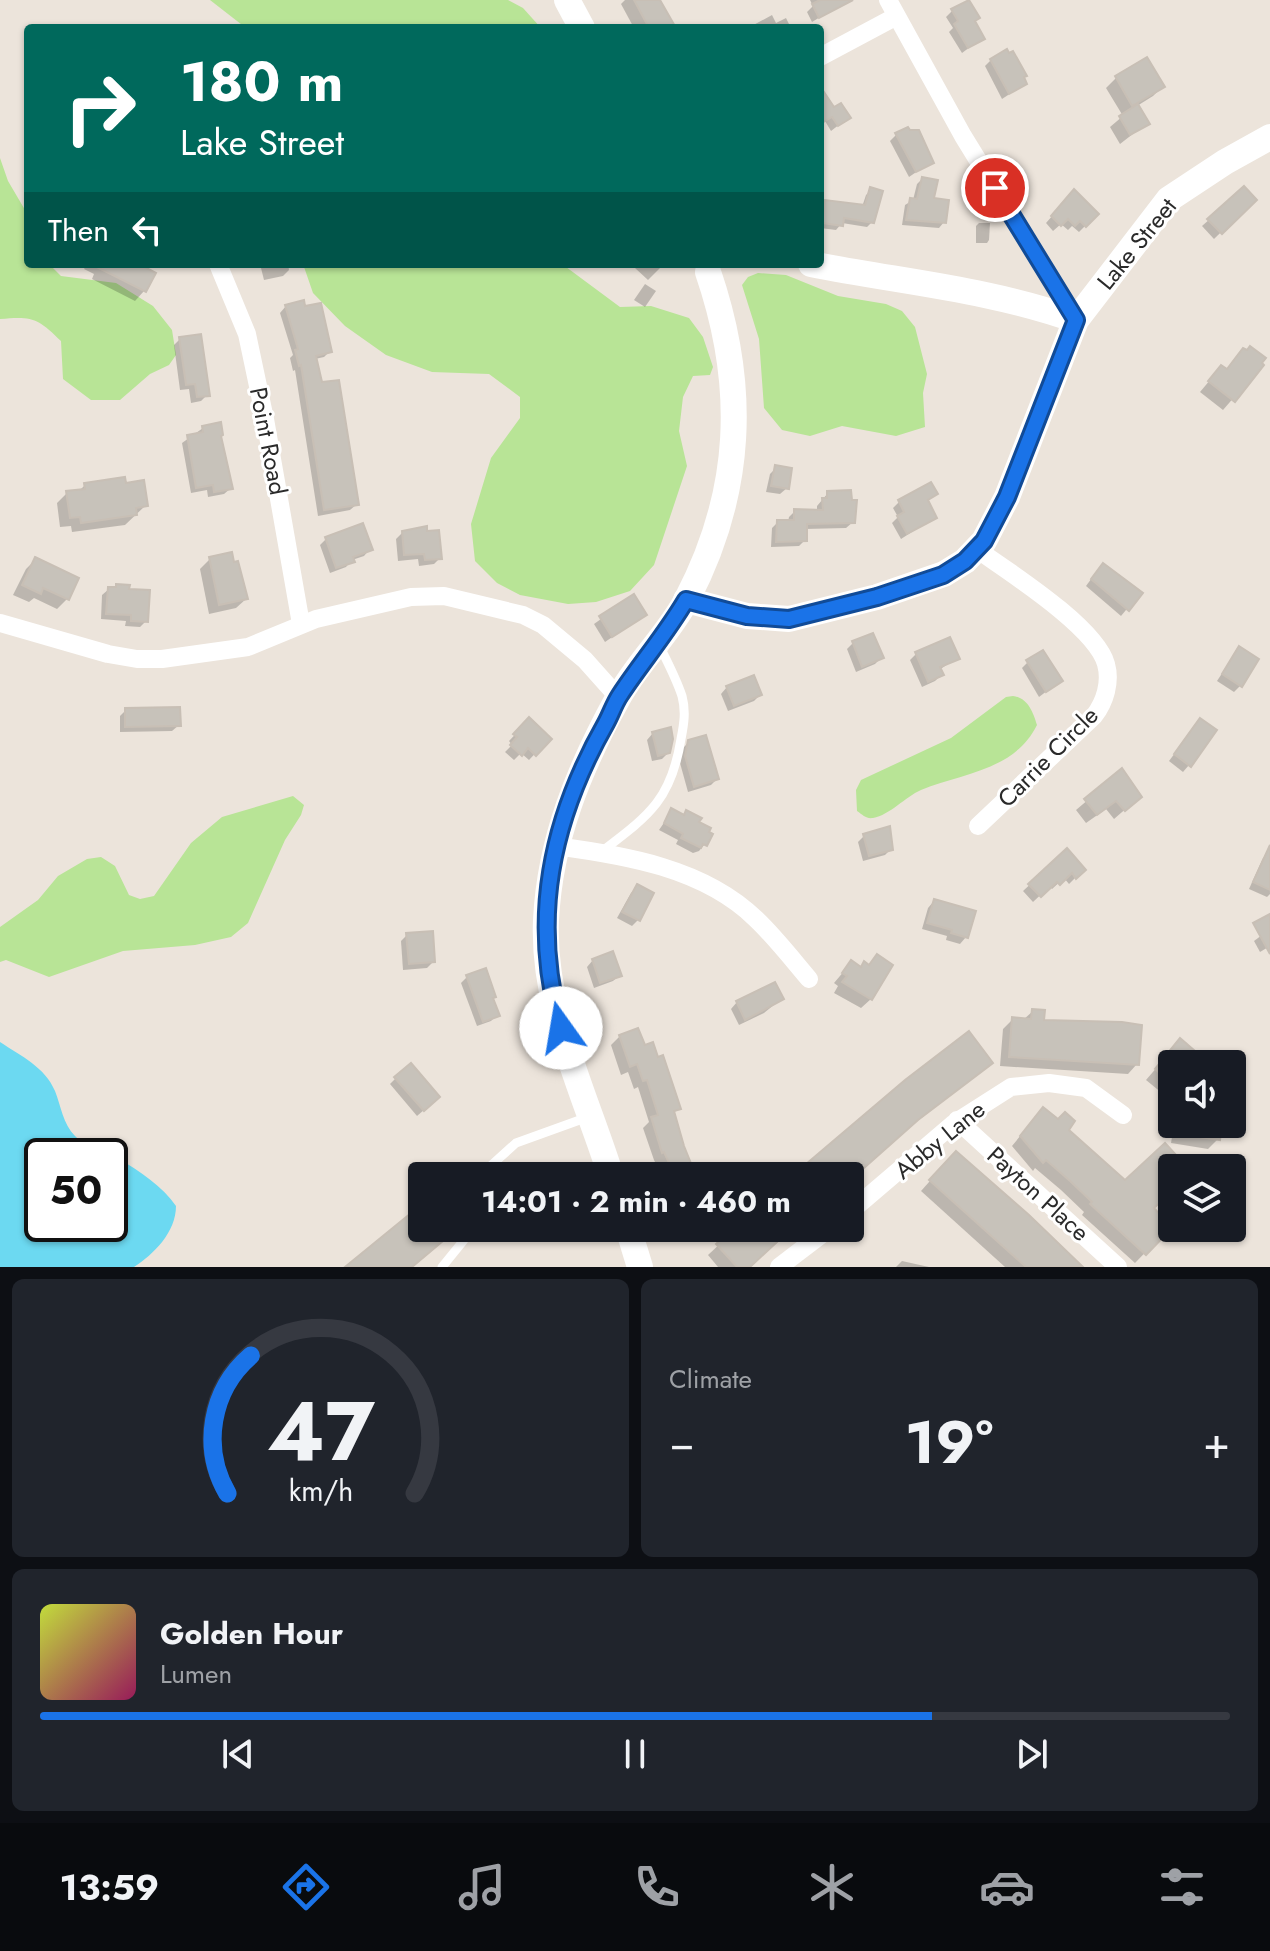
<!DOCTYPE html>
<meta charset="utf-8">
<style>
:root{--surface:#171b24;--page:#20242c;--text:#f1f3f6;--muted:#9ea1a6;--line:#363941;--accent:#1a73e8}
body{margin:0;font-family:Jost,sans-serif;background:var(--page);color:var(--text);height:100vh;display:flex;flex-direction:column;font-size:30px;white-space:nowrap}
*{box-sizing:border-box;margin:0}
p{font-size:26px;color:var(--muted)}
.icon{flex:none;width:44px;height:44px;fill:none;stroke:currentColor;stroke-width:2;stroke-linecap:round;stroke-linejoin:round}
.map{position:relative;height:1267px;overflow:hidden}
.details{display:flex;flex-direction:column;gap:12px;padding:12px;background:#0d0f14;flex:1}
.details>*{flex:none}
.hud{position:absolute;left:24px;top:24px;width:800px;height:244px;border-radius:8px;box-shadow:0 2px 6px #0004;background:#00695c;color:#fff;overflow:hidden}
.controls{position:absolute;left:1158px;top:1050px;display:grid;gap:16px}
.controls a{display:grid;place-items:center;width:88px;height:88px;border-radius:8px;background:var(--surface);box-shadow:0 2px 6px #0004;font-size:40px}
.speed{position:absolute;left:24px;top:1138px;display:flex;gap:16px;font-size:40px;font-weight:700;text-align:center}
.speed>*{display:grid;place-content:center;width:104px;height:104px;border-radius:50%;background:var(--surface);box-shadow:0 2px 6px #0004;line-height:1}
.speed .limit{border:4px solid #111;border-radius:12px;background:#fff;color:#111}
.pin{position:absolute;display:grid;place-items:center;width:68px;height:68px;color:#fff;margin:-34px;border:4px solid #fff;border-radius:50%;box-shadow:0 2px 8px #0007}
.me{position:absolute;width:88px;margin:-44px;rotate:347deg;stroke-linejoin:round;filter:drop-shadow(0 0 6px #0008)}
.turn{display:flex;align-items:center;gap:28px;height:168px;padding:0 24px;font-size:36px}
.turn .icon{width:104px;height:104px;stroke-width:2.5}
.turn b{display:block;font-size:56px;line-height:68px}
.then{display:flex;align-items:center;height:76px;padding:0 24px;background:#0003;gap:16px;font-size:30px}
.big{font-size:60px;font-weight:700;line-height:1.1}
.details .widget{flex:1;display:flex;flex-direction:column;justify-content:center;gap:12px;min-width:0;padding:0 28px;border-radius:12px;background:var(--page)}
.details .dial{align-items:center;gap:0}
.dial svg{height:208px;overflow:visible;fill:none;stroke:var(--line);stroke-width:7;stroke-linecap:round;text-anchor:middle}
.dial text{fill:var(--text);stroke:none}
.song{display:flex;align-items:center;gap:24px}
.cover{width:96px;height:96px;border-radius:12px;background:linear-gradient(135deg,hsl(70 70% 55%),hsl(330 70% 35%))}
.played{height:8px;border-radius:4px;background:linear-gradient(90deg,var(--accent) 75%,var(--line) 75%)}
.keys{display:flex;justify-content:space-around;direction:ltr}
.heat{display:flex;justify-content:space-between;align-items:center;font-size:44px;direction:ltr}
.details .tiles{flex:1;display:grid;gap:12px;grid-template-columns:1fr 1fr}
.widget:last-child{grid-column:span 2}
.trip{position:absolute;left:408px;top:1162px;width:456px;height:80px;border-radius:8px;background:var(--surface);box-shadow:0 2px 6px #0004;font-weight:700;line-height:80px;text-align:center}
.menu{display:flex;height:128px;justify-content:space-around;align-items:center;background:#090b0e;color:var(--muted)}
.menu .icon{width:56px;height:56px}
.menu .selected{color:var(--accent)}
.menu b{font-size:36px;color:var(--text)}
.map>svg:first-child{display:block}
.green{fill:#b8e496}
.water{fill:#6cd9f1;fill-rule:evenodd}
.shadow{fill:#0003}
.building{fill:#c7c2ba;stroke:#c8bfb5;stroke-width:2}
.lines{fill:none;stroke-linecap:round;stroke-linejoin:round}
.service{stroke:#fff;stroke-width:9}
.minor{stroke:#fff;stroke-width:18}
.secondary{stroke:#fff;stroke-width:26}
.route-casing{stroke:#114b97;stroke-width:20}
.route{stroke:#1a73e8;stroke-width:14}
.labels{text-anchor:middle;stroke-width:6;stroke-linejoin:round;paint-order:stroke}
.street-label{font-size:24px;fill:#2a2a2a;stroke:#fff}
</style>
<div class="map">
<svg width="1270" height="1267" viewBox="0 0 1270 1267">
<rect width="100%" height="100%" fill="#ece4db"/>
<!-- green -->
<g class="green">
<path d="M210 0H508L523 8 541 28H246Z"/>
<path d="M0 158 8 181 28 215V264H49L61 276 116 283 153 306 172 330 176 355 169 365 150 374 120 400H91L63 379 61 341C38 318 32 316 0 319Z"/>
<path d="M303 264H562L620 307 651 306 689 318 703 337 713 367 710 375 693 376 683 397 679 431 687 466 654 565 630 591 596 602 568 604 520 595 497 583 475 561 471 524 491 458 520 418V397L489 374 432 372 386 355 345 326 313 293Z"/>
<path d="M758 273 786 275 838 296 886 304 902 311 915 327 927 374 923 393 925 427 896 436 842 426 810 436 782 430 764 408 759 339 742 285 748 277Z"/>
<path d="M1013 696C1028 698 1033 712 1037 725 1014 771 962 773 921 790 905 797 890 815 873 818 866 819 863 815 857 811L856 790 861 780 951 738 1006 697Z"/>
<path d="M293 796 304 805 301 815 285 840 248 923 231 937 195 945 123 951 49 977 6 960 0 962V927L38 900 58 876 87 859 101 857 115 866 129 895 140 899 154 896 191 843 222 817Z"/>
</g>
<!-- water -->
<path class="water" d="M0 1042C21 1056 45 1067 55 1091 61 1106 63 1124 75 1136 86 1148 104 1152 119 1159 140 1171 163 1187 176 1206 176 1232 154 1254 134 1267H0ZM110 1156V1224H42V1156Z"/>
<!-- shadow -->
<g class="shadow">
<path d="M625 0H658L656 24 648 28H634L621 4Z"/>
<path d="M810 0H831L835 8 812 22 807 12 813 6Z"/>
<path d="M952 11 973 22 982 38 962 53 949 32 953 28 946 17Z"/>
<path d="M772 15 776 23 786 18 791 28H748Z"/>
<path d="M991 60 1022 78 1025 84 1002 99 985 66Z"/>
<path d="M1147 60 1163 86 1153 96 1137 106 1147 123 1120 144 1110 127 1123 116 1106 88 1116 78Z"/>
<path d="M820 97 833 110 849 117 831 131 825 121 820 124Z"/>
<path d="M896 135 931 162 909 177 890 141Z"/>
<path d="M922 179 944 222 939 228 902 225 905 205 913 200 917 184Z"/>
<path d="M1244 189 1254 200 1214 239 1202 226Z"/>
<path d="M871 190 872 222 867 227 842 223 836 230 820 228V207L825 202 862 207 866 195Z"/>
<path d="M1068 198 1097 214 1079 232 1072 226 1068 230 1061 224 1053 231 1046 223Z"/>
<path d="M979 223H990L989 240 987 243H976V226Z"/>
<path d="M87 264H137L153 274 144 291 135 301 92 279 94 274 84 269Z"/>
<path d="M260 264H288L289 270 283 276 264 280Z"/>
<path d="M639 264H664L648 280 635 268Z"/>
<path d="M645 284 656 291 645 307 634 300Z"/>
<path d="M286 306 304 309 330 351 324 357 315 359 357 504 350 510 318 516 295 370 293 371 290 358 293 355 280 313Z"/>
<path d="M180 339 207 395 201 401 191 403 189 389 180 390 174 345Z"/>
<path d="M1244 350 1262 365 1223 410 1200 392 1221 367 1225 371Z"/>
<path d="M203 428 219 437 231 488 224 494 208 497 207 490 191 493 182 443Z"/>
<path d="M776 468 787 488 780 494 766 492 770 474Z"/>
<path d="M85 485H124L145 506 125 525 72 532 71 526 60 527 57 503 67 493 78 492Z"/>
<path d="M828 493 853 522 846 528 805 529V540L799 546 771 547 772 528 778 522H788L789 517 795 511H817V506Z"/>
<path d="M935 494 926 502 935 517 901 539 892 523 898 517 893 508 899 502Z"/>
<path d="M403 532 440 558 434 564 419 566 418 559 398 561 396 539Z"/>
<path d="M326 539 370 549 364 556 352 560 346 567 330 573 320 545Z"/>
<path d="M36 559 77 579 67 599 57 609 34 598 29 602 13 595 26 569Z"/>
<path d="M210 559 246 599 236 608 209 614 200 569Z"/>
<path d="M1097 571 1140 593 1121 616 1086 586Z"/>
<path d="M109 589 146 621 140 627 125 626 126 621 101 619 102 595Z"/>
<path d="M633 596 645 615 605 642 594 624Z"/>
<path d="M853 643 881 658 875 664 856 672 847 649Z"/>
<path d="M916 654 957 658 939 670 941 675 935 681 922 687 910 660Z"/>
<path d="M1234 655 1241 685 1234 692 1217 681Z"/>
<path d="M1028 662 1060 681 1039 697 1022 668Z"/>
<path d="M727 687 760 695 754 701 728 711 721 694Z"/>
<path d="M126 710 179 725 172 731 120 732V716Z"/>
<path d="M529 720 549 739 529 760 521 753 514 760 505 752 512 745 509 741Z"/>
<path d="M1200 720 1189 765 1183 772 1169 761Z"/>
<path d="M653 733 669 752 662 759 652 761 647 740Z"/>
<path d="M690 741 717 779 711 785 688 792 680 763 683 748Z"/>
<path d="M1122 771 1129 806 1114 819 1106 809 1086 823 1076 810Z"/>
<path d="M672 811 697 823 705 844 699 851 693 853 676 844 678 840 659 830Z"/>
<path d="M864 836 891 849 885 855 863 861 858 842Z"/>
<path d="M1066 851 1083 870 1069 884 1064 878 1052 889 1050 886 1033 902 1023 891Z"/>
<path d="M1269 851 1270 894 1267 897 1249 889 1263 858Z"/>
<path d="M637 887 638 920 632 926 617 918 631 893Z"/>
<path d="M934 901 966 937 960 944 946 940 947 936 922 929 928 908Z"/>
<path d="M1270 929V946L1260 952 1254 941Z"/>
<path d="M407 935 433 962 427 968 403 970 401 941Z"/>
<path d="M877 956 871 999 861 1008 834 993 838 986 834 983 851 963 860 969 867 966Z"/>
<path d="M593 960 620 975 613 981 594 988 587 967Z"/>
<path d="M467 977 491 999 497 1015 491 1021 477 1026 461 983Z"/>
<path d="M781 999 764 1013 739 1025 731 1009 737 1002Z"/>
<path d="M1033 1011 1042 1022 1137 1064 1128 1074 1000 1066 1003 1029 1013 1019 1023 1020Z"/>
<path d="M620 1036 678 1108 673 1114 694 1176H662L654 1160 643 1128 649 1122 638 1087 634 1089 628 1072 621 1075 611 1045Z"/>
<path d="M1171 1051 1199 1064H1172V1095L1168 1098 1146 1080Z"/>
<path d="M991 1063 906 1130 850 1179V1176H797Z"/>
<path d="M396 1078 432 1103 417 1116 390 1084Z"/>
<path d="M1034 1119 1058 1122 1125 1183 1165 1145 1185 1168H1172V1189L1151 1208 1170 1227 1135 1263 1082 1215 1084 1212 1061 1190 1035 1168 1033 1171 1012 1146Z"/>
<path d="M1174 1124H1220L1218 1139 1208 1149 1171 1143Z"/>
<path d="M946 1163 1079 1267H1005L921 1191Z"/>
<path d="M737 1228H794L749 1267H718L708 1255Z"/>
<path d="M902 1261 929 1267H896Z"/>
</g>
<!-- building -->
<g class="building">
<path d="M634 0H660L676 28H649Z"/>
<path d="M820 0H853L819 18 812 4Z"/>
<path d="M969 0 980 18 975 21 985 39 968 48 954 24 958 21 951 9Z"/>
<path d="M1007 49 1009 53 1013 51 1027 76 1024 77 1027 84 1009 94 990 59Z"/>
<path d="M1147 57 1165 87 1132 106 1115 76Z"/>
<path d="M820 86 834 107 841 103 851 118 838 126 832 117 820 124Z"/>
<path d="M1138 104 1150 124 1130 135 1119 116Z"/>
<path d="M908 127 910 130H919L934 163 916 172 895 133Z"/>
<path d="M922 177 938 180 934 198 949 200 946 223 906 220 910 198 917 199Z"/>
<path d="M1244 186 1257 200 1222 234 1207 219Z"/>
<path d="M870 187 883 191 874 223 844 218 843 226 822 223 825 200 865 205Z"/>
<path d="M1074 189 1099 214 1086 227 1080 221 1075 226 1068 219 1061 226 1051 216Z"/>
<path d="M91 264H139L156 273 146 292Z"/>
<path d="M304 300 305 306 321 303 332 352 316 356 322 382 339 380 359 505 324 510 301 365 299 366 295 350 298 349 285 305Z"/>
<path d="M201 334 210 396 197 397 195 384 186 385 179 337Z"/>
<path d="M1250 346 1266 358 1262 363 1264 365 1235 402 1208 381 1221 365 1227 369 1243 348 1247 350Z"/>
<path d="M221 422 223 435 221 436 233 489 214 492 213 485 196 488 187 435 203 432 202 426Z"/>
<path d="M775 465 792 468 789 489 771 486Z"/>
<path d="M125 477 126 483 144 480 148 506 136 508 137 515 81 523 80 517 70 518 66 491 85 489 84 483Z"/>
<path d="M931 482 938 494 928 500 937 518 907 534 897 516 904 512 898 500Z"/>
<path d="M851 490 852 500H857L855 523 807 524V541L776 542 777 520H794V509L823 510 822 498H827V491Z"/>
<path d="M363 523 373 550 353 557 355 562 336 568 325 537Z"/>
<path d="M427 526V531L439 530 442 559 425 560 424 554 404 555 402 531Z"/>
<path d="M232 552 234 562 238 561 248 599 219 605 209 557Z"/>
<path d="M35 557 79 578 69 600 43 588 41 594 22 585Z"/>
<path d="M1103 563 1143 593 1129 611 1091 579Z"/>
<path d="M116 584 130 585 129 589 150 590 148 622 131 621V615L106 614 108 587H116Z"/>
<path d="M634 594 647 615 612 637 599 616Z"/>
<path d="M873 633 884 658 862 667 852 641Z"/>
<path d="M950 637 960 659 940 667 944 675 928 682 915 652Z"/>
<path d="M1239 646 1259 659 1242 687 1222 674Z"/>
<path d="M1043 650 1063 681 1046 692 1026 660Z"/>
<path d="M754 675 762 695 734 706 726 686Z"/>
<path d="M180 707 181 726 125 727V708Z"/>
<path d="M529 717 552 739 536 756 528 748 522 756 510 745 517 737 513 734Z"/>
<path d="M1200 718 1217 730 1191 767 1174 754Z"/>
<path d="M671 727 673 739 670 753 658 756 652 732Z"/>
<path d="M706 735 719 779 694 787 685 756 688 740Z"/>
<path d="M1122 768 1142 797 1125 811 1116 801 1097 815 1084 799Z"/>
<path d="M671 808 684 815 686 810 702 818 699 822 711 828 709 832 713 834 707 846 703 844 701 848 681 838 683 834 664 823Z"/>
<path d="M890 826 893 850 869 856 863 834Z"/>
<path d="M1270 845V890L1253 882Z"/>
<path d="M1067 848 1086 870 1076 879 1072 873 1060 885 1057 882 1041 897 1028 884Z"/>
<path d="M637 884 654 893 640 921 622 912Z"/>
<path d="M934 899 976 911 968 938 951 933 952 930 927 923Z"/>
<path d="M1270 914V954L1253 923Z"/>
<path d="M433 931 435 962 409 964 406 933Z"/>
<path d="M613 951 622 976 600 983 592 959Z"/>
<path d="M877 954 893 965 872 1000 842 982 847 976 842 973 851 960 861 967 864 961 869 965Z"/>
<path d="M486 968 496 997 493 998 500 1016 483 1022 466 975Z"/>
<path d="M775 982 784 999 745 1020 736 1001Z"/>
<path d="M1032 1009 1045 1010 1044 1020 1122 1022 1142 1025 1139 1065 1009 1057 1012 1017 1031 1019Z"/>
<path d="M638 1028 645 1045 653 1042 658 1057 663 1055 681 1109 674 1111 684 1146 696 1176H675L664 1152 662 1153 651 1117 658 1115 647 1080 643 1081 637 1064 630 1067 619 1035Z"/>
<path d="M969 1031 993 1063 918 1120 855 1176H792L905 1080Z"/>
<path d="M1180 1038 1210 1064H1172V1084L1155 1069Z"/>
<path d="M411 1063 440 1097 424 1111 394 1077Z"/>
<path d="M1043 1107 1058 1119 1065 1112 1075 1121 1069 1130 1125 1180 1165 1143 1188 1168H1172V1191L1154 1208 1172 1228 1146 1255 1090 1204 1092 1202 1070 1181 1046 1160 1043 1163 1020 1136Z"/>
<path d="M1167 1124H1222L1220 1140 1166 1132Z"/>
<path d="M956 1151 1029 1215 1083 1267H1026L929 1180Z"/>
<path d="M422 1204V1228H442L449 1236 412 1267H345Z"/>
<path d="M733 1228H792L750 1267H737L716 1244Z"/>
</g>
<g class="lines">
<!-- service -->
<g class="service">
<path d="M601 852C648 816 671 801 681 739 684 724 686 711 682 696 676 678 667 661 659 645"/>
<path d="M482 1176 486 1170 516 1143 588 1117"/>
<path d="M442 1267 464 1240 465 1228"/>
</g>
<!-- minor -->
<g class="minor">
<path d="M888 0 963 136 1076 320"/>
<path d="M820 57 895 17"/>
<path d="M218 264 247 334 265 419 301 624"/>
<path d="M978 550C1009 572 1096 627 1106 664 1111 682 1105 702 1094 716L978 826"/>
<path d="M0 623 108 654 137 659H162L248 647 316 619 411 597 444 596 523 615 543 625 585 660 618 697"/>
<path d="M555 846C624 855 704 868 756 919 775 937 792 959 809 979"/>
<path d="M957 1120 1118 1267"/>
<path d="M850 1212 953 1124 1011 1087 1049 1083 1086 1088 1123 1115"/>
<path d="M779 1267 830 1228"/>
</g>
<!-- secondary -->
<g class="secondary">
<path d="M567 0 582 28"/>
<path d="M811 264C901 282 989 289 1076 320"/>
<path d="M686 600 747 616 789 619 877 597 944 574 965 561 984 541 1007 497 1076 320 1169 199 1225 162 1270 137"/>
<path d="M611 1176C585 1093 542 1009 546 920 550 839 579 769 618 698 637 663 668 635 687 599 743 492 747 386 708 272"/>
<path d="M628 1228 640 1267"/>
</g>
</g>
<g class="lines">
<defs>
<path id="route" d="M561 1028C530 919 551 820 606 723 611 714 614 704 620 695 641 663 666 634 686 600L747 616 789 619 877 597 943 575 965 561 984 541 1007 497 1076 320 995 188"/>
</defs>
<!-- route casing -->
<use href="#route" class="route-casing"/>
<!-- route -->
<use href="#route" class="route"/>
</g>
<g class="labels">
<!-- street labels -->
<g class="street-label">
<text transform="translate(1137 244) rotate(-51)" y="8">Lake Street</text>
<text transform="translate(268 441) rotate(79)" y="8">Point Road</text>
<text transform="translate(1048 757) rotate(-45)" y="8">Carrie Circle</text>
<text transform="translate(940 1140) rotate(-39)" y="8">Abby Lane</text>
<text transform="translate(1038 1194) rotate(42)" y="8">Payton Place</text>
</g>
</g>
</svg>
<div class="controls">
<a><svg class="icon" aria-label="sound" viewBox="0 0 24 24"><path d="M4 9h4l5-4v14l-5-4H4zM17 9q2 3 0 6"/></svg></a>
<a><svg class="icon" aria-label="layers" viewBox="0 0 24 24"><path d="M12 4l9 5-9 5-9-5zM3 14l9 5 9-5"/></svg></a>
</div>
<div class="speed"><div class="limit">50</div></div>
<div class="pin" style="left:995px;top:188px;background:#d93025"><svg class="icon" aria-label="arrive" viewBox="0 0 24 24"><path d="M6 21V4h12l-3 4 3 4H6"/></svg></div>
<svg class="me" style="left:561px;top:1028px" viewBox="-20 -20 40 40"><circle r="19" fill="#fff"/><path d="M0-13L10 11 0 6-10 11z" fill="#1a73e8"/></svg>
<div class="trip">14:01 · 2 min · 460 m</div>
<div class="hud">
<div class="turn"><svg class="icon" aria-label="right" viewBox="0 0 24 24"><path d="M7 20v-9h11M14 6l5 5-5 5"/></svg><div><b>180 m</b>Lake Street</div></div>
<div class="then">Then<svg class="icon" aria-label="left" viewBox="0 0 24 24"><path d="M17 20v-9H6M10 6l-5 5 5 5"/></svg></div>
</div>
</div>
<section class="details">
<div class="tiles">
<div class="widget dial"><svg viewBox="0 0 100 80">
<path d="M14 69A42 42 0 1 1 86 69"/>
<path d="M14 69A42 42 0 0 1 23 16" stroke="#1a73e8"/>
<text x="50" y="56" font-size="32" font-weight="700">47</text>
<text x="50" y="72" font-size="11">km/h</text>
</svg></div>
<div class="widget"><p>Climate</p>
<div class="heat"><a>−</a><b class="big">19°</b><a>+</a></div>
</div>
<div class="widget">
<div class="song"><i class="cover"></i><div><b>Golden Hour</b><p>Lumen</p></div></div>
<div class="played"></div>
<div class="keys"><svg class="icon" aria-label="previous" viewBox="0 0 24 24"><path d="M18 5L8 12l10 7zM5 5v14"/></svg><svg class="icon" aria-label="pause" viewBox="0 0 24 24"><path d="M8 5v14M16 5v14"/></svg><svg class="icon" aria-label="next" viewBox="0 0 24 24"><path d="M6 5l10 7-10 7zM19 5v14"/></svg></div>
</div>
</div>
</section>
<nav class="menu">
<b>13:59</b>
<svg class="icon selected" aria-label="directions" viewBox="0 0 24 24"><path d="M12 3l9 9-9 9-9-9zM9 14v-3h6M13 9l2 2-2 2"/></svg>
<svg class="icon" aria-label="music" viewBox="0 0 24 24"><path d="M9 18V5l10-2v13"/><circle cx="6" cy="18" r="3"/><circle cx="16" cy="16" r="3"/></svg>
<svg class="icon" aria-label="phone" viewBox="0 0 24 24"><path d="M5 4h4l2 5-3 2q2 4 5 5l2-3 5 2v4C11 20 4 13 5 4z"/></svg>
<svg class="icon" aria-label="climate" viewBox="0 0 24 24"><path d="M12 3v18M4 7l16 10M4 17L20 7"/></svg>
<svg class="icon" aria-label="car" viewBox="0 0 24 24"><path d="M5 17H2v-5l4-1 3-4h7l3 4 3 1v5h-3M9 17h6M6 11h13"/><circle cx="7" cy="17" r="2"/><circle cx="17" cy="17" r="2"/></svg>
<svg class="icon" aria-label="filters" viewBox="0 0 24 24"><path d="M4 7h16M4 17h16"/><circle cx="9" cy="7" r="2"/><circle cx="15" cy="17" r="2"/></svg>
</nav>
